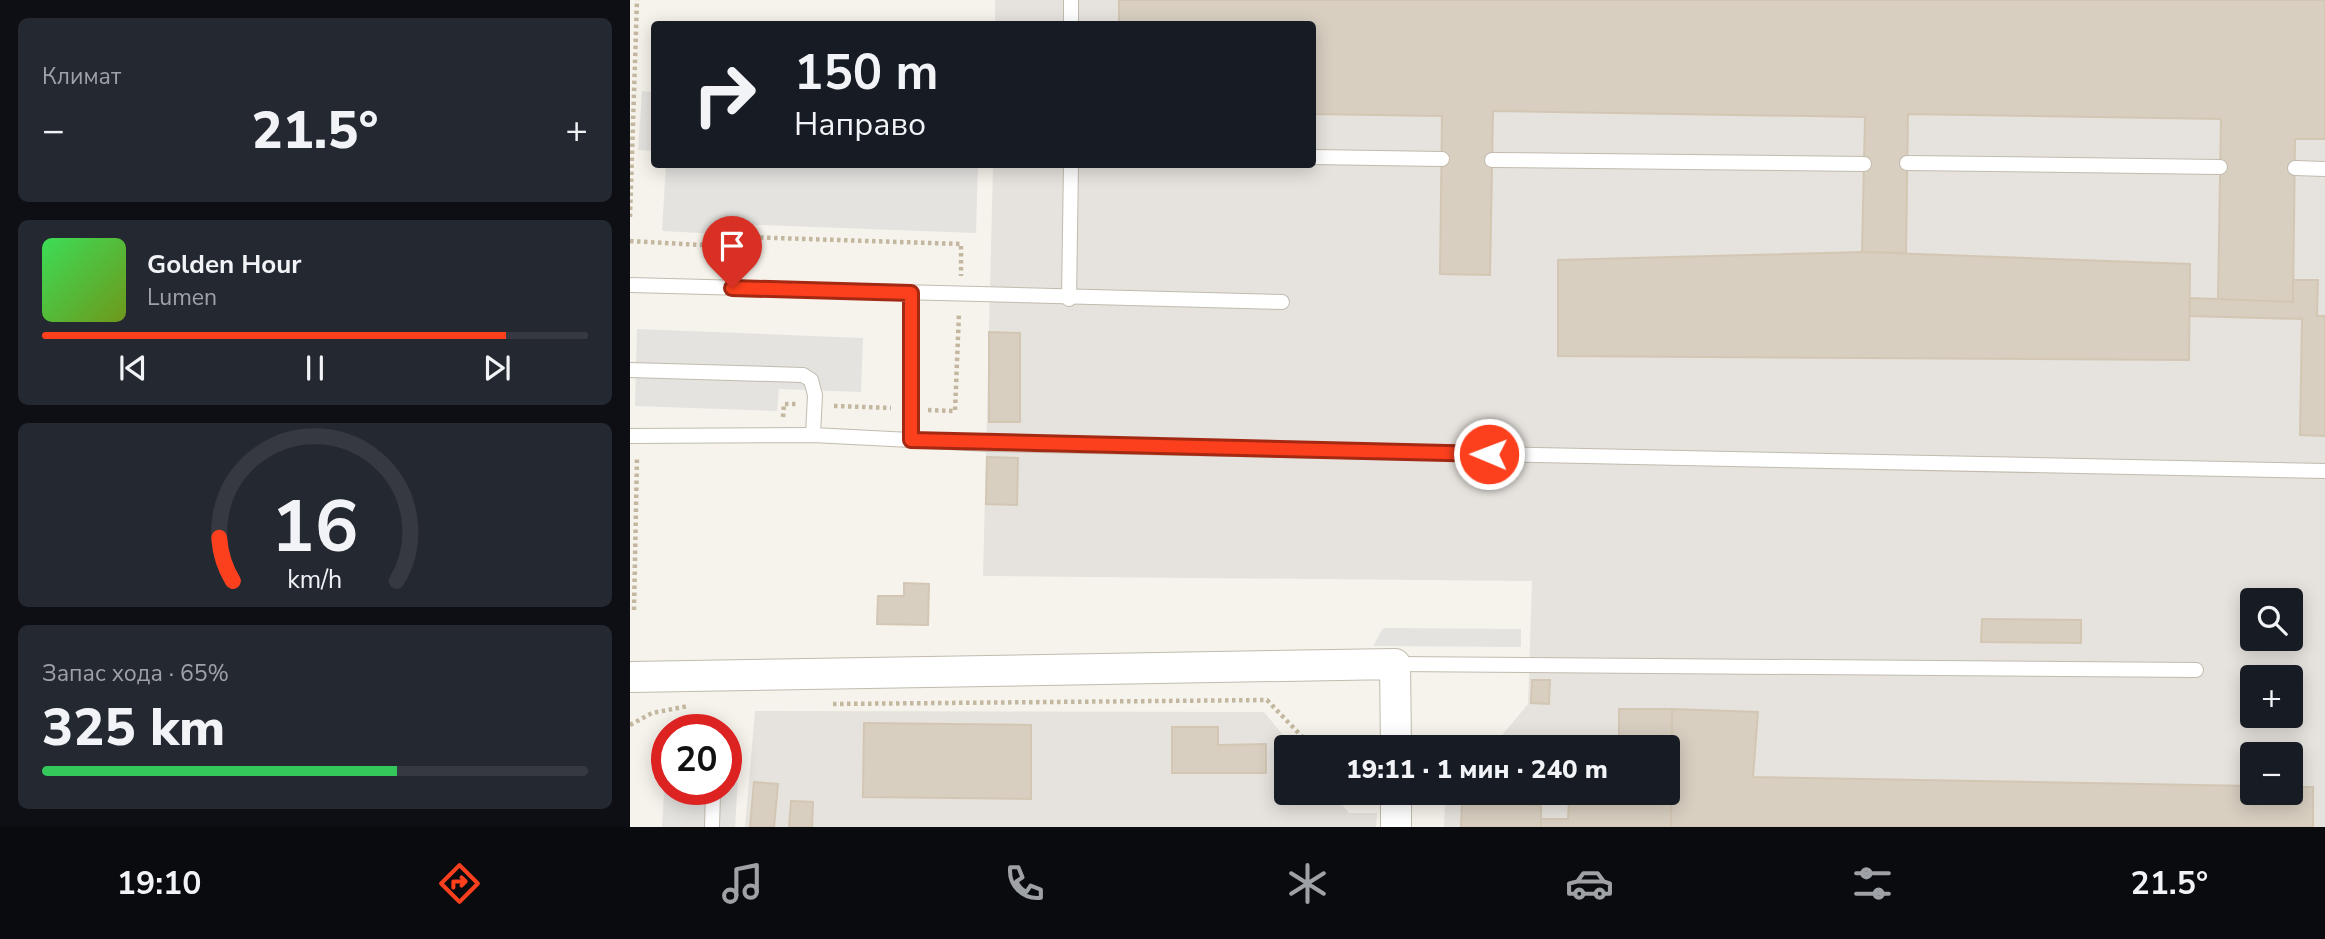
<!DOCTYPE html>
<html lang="ru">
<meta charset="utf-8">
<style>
:root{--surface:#171b24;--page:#242831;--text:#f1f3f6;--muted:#9ea1a6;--line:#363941;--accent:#fc3f1d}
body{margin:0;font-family:"Nunito Sans",sans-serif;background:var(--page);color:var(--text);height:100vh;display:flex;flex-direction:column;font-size:26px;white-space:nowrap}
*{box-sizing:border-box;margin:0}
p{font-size:23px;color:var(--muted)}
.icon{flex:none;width:38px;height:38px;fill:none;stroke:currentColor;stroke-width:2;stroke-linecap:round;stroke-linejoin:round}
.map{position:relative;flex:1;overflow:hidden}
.sheet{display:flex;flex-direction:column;gap:18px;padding:18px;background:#0d0f14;width:630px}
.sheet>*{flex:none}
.top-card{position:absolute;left:21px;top:21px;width:665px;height:147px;border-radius:7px;box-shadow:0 4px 18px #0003;background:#171b24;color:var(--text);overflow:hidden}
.fabs{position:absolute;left:1610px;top:588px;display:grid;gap:14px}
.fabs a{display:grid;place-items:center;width:63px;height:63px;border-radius:7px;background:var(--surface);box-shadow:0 4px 18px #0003;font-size:35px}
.speed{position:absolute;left:21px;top:714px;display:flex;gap:14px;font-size:35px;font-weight:700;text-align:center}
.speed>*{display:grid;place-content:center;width:91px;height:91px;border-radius:50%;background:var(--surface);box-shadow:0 4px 18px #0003;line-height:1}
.speed .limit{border:10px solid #d22;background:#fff;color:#111}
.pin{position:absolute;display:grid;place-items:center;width:60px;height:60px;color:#fff;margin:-72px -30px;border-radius:50% 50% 50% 0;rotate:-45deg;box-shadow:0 0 7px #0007}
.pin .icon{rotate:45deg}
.me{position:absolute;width:77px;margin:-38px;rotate:271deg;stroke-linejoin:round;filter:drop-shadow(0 0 5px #0008)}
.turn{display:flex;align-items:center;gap:24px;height:147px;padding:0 28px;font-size:32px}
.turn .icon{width:91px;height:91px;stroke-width:2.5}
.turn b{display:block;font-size:49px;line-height:60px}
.big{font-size:52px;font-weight:800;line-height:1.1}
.sheet .widget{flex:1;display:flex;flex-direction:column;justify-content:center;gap:10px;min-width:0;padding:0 24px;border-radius:10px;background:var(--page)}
.sheet .dial{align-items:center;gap:0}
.dial svg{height:182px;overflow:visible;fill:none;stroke:var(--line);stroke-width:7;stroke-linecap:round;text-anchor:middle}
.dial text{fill:var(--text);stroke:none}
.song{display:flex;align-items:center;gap:21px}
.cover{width:84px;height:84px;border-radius:10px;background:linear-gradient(135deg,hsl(130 70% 55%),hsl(80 70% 35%))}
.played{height:7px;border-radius:4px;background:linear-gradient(90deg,var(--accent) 85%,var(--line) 85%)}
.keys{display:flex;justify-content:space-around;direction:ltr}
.heat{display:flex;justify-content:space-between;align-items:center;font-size:38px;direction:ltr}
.charge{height:10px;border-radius:5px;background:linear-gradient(90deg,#34c759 65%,var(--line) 0)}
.trip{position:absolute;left:644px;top:735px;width:406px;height:70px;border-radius:7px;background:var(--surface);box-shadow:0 4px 18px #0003;font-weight:800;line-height:70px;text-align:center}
.dock{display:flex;height:112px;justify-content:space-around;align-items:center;background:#090b0e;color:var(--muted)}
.dock .icon{width:49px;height:49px}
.dock .current{color:var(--accent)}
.dock b{font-size:32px;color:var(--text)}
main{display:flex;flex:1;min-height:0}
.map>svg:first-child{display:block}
.industrial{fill:#e6e2dd;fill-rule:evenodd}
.parking{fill:#e5e3e0}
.building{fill:#d8cfc1;stroke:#d3c7b4;stroke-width:2}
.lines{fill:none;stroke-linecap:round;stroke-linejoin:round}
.lane-casing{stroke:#c2bbae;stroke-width:16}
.street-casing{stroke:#c2bbae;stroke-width:32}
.path{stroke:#c4b79f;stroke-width:4.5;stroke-dasharray:3.5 3.5;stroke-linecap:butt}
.lane{stroke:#fff;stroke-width:14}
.street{stroke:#fff;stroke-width:30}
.route-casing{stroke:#a42913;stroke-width:18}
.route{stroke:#fc3f1d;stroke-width:12}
</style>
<main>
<section class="sheet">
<div class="widget"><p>Климат</p>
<div class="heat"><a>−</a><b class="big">21.5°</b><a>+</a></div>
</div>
<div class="widget">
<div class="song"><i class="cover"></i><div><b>Golden Hour</b><p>Lumen</p></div></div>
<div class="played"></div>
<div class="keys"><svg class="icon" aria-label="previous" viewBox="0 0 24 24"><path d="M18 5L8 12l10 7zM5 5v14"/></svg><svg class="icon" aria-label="pause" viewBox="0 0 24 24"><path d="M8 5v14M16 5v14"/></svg><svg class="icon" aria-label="next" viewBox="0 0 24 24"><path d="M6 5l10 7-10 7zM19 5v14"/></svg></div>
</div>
<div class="widget dial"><svg viewBox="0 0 100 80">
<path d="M14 69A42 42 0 1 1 86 69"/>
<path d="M14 69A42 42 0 0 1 8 50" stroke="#fc3f1d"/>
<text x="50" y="56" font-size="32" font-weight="700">16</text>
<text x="50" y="72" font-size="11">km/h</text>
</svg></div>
<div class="widget"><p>Запас хода · 65%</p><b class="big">325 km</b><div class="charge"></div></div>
</section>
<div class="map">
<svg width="1695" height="827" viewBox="0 0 1695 827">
<rect width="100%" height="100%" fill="#f6f3ec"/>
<!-- industrial -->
<g class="industrial">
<path d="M365 0H1695V827H814L815 803 823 793H1038V747H862L898 704 902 581 353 576 363 165 682 164V24H365ZM1622 600H1661V639H1622ZM1622 677H1661V716H1622ZM1622 754H1661V793H1622Z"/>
<path d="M125 711 634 712 663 747H656V793H702L719 813H747L746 827H115Z"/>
</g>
<!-- parking -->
<g class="parking">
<path d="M12 91 24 92V151L8 150Z"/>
<path d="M36 165H348L346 233 102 224 89 234 32 231Z"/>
<path d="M7 329 233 338 231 392 149 389 147 411 5 406Z"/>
<path d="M753 628 891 629V647L743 646Z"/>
<path d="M35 775 37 789H96V778L108 779 105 827H32Z"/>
</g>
<!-- building -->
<g class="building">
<path d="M489 0H1695V139H1665L1663 302 1588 301 1591 119 1278 114 1276 253 1232 252 1235 117 863 111 860 275 810 274 812 116 682 114V24H489Z"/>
<path d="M1232 252 1560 264 1559 360 928 356V260Z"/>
<path d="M1663 280H1688L1687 316H1695V436L1670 435 1672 319 1560 316V298L1663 302Z"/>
<path d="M359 332 390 333V422H359Z"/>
<path d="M357 457 388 458 387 505 356 504Z"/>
<path d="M274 583 299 584 298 625 247 624 248 596H274Z"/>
<path d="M1352 619 1451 620V643L1351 642Z"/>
<path d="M902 680H920L919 704 901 703Z"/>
<path d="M989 709H1042L1041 801 939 799V793H1038V747H989Z"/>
<path d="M1042 709 1128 712 1123 777 1622 786V793H1661V787H1683V827H1041Z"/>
<path d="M234 723 401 725V799L233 797Z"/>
<path d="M542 727H588V745L636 744V773H542Z"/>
<path d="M124 782 148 784 144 827H120Z"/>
<path d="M939 799 1041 801V827H911V819H938Z"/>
<path d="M161 801 183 802 182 827H159Z"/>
<path d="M832 801 911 805V827H831Z"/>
</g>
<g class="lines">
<defs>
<g id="lane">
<path d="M441 0V24"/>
<path d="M682 157 812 159"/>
<path d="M862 160 1234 164"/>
<path d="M1277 163 1590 167"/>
<path d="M1665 168 1695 169"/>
<path d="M0 285 652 302"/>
<path d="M280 294 281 441"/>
<path d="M439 299 441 164"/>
<path d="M0 370 173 375 181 380 185 395 183 435"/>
<path d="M0 436 183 435 358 444 1695 471"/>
<path d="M765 664 1566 670"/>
<path d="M82 827 83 793"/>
</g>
<g id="street">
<path d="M0 677 765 664 766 747"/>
<path d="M766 793V827"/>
</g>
</defs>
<!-- lane casing -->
<use href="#lane" class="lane-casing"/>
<!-- street casing -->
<use href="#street" class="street-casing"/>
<!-- path -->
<g class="path">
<path d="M0 217 7 0"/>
<path d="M0 241 71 245 84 236 331 244V276"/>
<path d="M204 406 261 408"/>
<path d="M298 410 325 411 329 313"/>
<path d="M153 417 154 404H167"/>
<path d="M4 610 7 458"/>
<path d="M203 704 637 700 682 747"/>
<path d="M0 725 22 713 58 706"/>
</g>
<!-- lane -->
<use href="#lane" class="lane"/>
<!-- street -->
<use href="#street" class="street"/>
</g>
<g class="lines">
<defs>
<path id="route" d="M102 288 281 293V440L859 454"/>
</defs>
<!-- route casing -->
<use href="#route" class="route-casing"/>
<!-- route -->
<use href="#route" class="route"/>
</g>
</svg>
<div class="fabs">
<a><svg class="icon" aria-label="search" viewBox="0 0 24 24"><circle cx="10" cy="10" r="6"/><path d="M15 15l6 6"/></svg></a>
<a>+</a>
<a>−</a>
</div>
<div class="speed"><div class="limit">20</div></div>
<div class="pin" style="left:102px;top:288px;background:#d93025"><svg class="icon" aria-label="arrive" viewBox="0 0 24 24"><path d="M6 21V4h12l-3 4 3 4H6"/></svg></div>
<svg class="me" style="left:859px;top:454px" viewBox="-20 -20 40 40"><circle r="17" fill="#fc3f1d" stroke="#fff" stroke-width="3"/><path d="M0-11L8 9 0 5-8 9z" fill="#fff"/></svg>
<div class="trip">19:11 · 1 мин · 240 m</div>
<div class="top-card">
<div class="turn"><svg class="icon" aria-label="right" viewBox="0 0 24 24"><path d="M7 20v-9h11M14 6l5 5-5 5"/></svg><div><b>150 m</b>Направо</div></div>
</div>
</div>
</main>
<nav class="dock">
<b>19:10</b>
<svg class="icon current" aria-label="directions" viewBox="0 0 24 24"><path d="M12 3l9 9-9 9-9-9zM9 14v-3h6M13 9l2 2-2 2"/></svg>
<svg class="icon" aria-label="music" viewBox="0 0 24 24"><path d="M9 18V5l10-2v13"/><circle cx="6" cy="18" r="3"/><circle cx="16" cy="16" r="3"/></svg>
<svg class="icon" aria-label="phone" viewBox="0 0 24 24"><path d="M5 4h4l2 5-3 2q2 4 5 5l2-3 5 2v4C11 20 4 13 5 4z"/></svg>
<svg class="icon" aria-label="climate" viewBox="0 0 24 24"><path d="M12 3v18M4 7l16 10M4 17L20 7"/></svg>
<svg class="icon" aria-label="car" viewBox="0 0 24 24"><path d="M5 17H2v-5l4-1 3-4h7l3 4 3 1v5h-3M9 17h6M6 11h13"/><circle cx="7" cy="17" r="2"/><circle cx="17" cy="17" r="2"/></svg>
<svg class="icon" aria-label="filters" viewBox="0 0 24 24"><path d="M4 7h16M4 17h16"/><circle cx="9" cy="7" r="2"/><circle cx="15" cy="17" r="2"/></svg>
<b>21.5°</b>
</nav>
